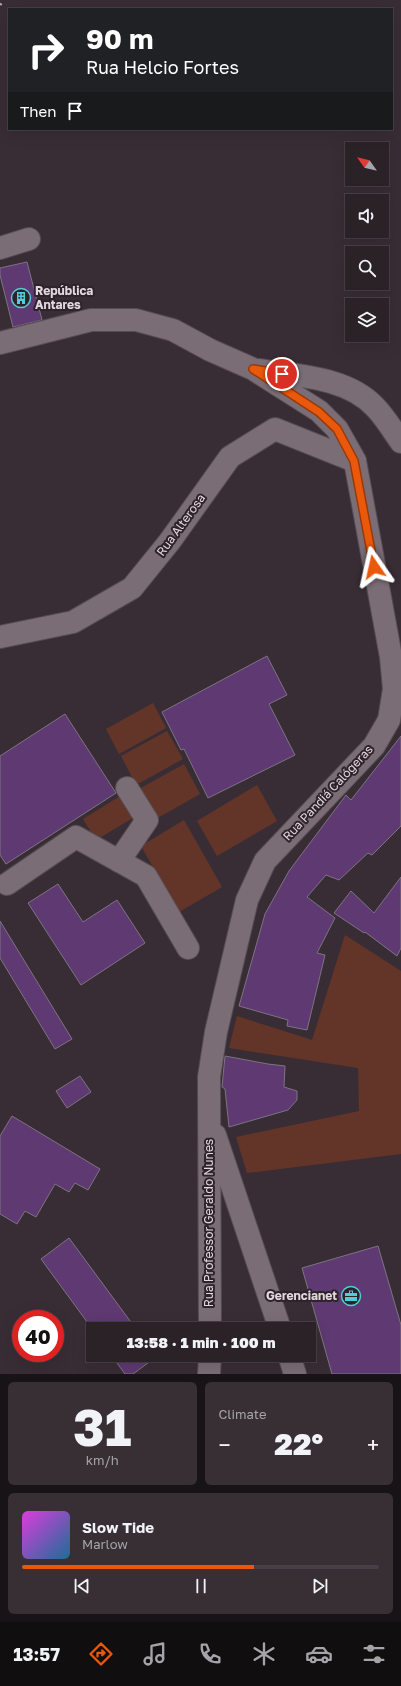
<!DOCTYPE html>
<meta charset="utf-8">
<style>
:root{--surface:#2b2228;--page:#372f34;--text:#f1f3f6;--muted:#a6a4a8;--line:#473f45;--accent:#ea580c}
body{margin:0;font-family:"Golos Text",sans-serif;background:var(--page);color:var(--text);height:100vh;display:flex;flex-direction:column;font-size:15px;white-space:nowrap}
*{box-sizing:border-box;margin:0}
p{font-size:13px;color:var(--muted)}
.icon{flex:none;width:22px;height:22px;fill:none;stroke:currentColor;stroke-width:2;stroke-linecap:round;stroke-linejoin:round}
.map{position:relative;height:1374px;overflow:hidden}
.details{display:flex;flex-direction:column;gap:8px;padding:8px;background:#181316;flex:1}
.details>*{flex:none}
.banner{position:absolute;left:8px;top:8px;width:385px;height:122px;border-radius:0px;box-shadow:0 4px 16px #0002,0 0 0 1px var(--line);background:#202124;color:#fff;overflow:hidden}
.needle{width:26px;rotate:304deg}
.tools{position:absolute;left:345px;top:142px;display:grid;gap:8px}
.tools a{display:grid;place-items:center;width:44px;height:44px;border-radius:0px;background:var(--surface);box-shadow:0 4px 16px #0002,0 0 0 1px var(--line);font-size:20px}
.speed{position:absolute;left:12px;top:1310px;display:flex;gap:8px;font-size:20px;font-weight:700;text-align:center}
.speed>*{display:grid;place-content:center;width:52px;height:52px;border-radius:50%;background:var(--surface);box-shadow:0 4px 16px #0002,0 0 0 1px var(--line);line-height:1}
.speed .limit{border:6px solid #d22;background:#fff;color:#111}
.pin{position:absolute;display:grid;place-items:center;width:34px;height:34px;color:#fff;margin:-17px;border:2px solid #fff;border-radius:50%;box-shadow:0 1px 4px #0007}
.me{position:absolute;width:44px;margin:-22px;rotate:349deg;stroke-linejoin:round;filter:drop-shadow(0 0 3px #0008)}
.turn{display:flex;align-items:center;gap:14px;height:84px;padding:0 12px;font-size:18px}
.turn .icon{width:52px;height:52px;stroke-width:2.5}
.turn b{display:block;font-size:28px;line-height:34px}
.then{display:flex;align-items:center;height:38px;padding:0 12px;background:#0003;gap:8px;font-size:15px}
.big{font-size:30px;font-weight:800;line-height:1.1}
.details .widget{flex:1;display:flex;flex-direction:column;justify-content:center;gap:6px;min-width:0;padding:0 14px;border-radius:6px;background:var(--page)}
.details .dial{align-items:center;gap:0}
.dial b{font-size:52px;line-height:1}
.song{display:flex;align-items:center;gap:12px}
.cover{width:48px;height:48px;border-radius:6px;background:linear-gradient(135deg,hsl(300 70% 55%),hsl(200 70% 35%))}
.played{height:4px;border-radius:2px;background:linear-gradient(90deg,var(--accent) 65%,var(--line) 65%)}
.keys{display:flex;justify-content:space-around;direction:ltr}
.heat{display:flex;justify-content:space-between;align-items:center;font-size:22px;direction:ltr}
.details .tiles{flex:1;display:grid;gap:8px;grid-template-columns:1fr 1fr}
.widget:last-child{grid-column:span 2}
.trip{position:absolute;left:86px;top:1322px;width:230px;height:40px;border-radius:0px;background:var(--surface);box-shadow:0 4px 16px #0002,0 0 0 1px var(--line);font-weight:800;line-height:40px;text-align:center}
.dock{display:flex;height:64px;justify-content:space-around;align-items:center;background:#110e10;color:var(--muted)}
.dock .icon{width:28px;height:28px}
.dock .on{color:var(--accent)}
.dock b{font-size:18px;color:var(--text)}
.map>svg:first-child{display:block}
.green{fill:#633529}
.building{fill:#5e3972;stroke:#7c7481}
.lines{fill:none;stroke-linecap:round;stroke-linejoin:round}
.minor-casing{stroke:#564c52;stroke-width:24}
.minor{stroke:#7b6d76;stroke-width:22}
.rail{stroke:#b6adb3;stroke-width:3;stroke-dasharray:2 4;stroke-linecap:butt}
.route-casing{stroke:#983908;stroke-width:10}
.route{stroke:#ea580c;stroke-width:7}
.labels{text-anchor:middle;stroke-width:4;stroke-linejoin:round;paint-order:stroke}
.poi-label{font-size:12px;font-weight:bold;fill:#e1d9de;stroke:#2f232b;text-anchor:start}
.street-label{font-size:12px;fill:#e1d9de;stroke:#2f232b}
</style>
<div class="map">
<svg width="401" height="1374" viewBox="0 0 401 1374">
<rect width="100%" height="100%" fill="#392d35"/>
<!-- green -->
<g class="green">
<path d="M153 703 166 728 119 754 106 729Z"/>
<path d="M167 731 183 759 136 785 121 756Z"/>
<path d="M184 764 200 794 156 819 139 789Z"/>
<path d="M257 785 277 821 217 856 197 821Z"/>
<path d="M125 793 138 815 96 840 83 819Z"/>
<path d="M184 820 222 887 179 912 141 846Z"/>
<path d="M345 935 401 971V1154L247 1173 236 1137 359 1111 358 1068 229 1048 237 1016 312 1040Z"/>
</g>
<!-- building -->
<g class="building">
<path d="M27 262 42 320 13 327 0 275V268Z"/>
<path d="M267 656 287 695 269 704 295 755 208 798 184 749 181 750 162 712Z"/>
<path d="M65 714 116 793 6 864 0 855V756Z"/>
<path d="M401 736V826L372 855 368 853 339 880 326 875 307 897 335 918 317 953 325 955 307 1030 287 1026 288 1020 239 1006 265 914 289 871 346 795 351 800Z"/>
<path d="M401 877V948L397 956 365 932 364 933 334 913 351 891 374 913Z"/>
<path d="M58 884 83 922 117 900 145 943 81 985 28 903Z"/>
<path d="M0 921 72 1039 55 1049 0 958Z"/>
<path d="M225 1056 268 1064 285 1066 284 1087 297 1091V1100L288 1110 229 1127 225 1089 222 1087Z"/>
<path d="M80 1076 91 1092 67 1108 56 1091Z"/>
<path d="M12 1116 100 1169 88 1190 75 1183 69 1192 55 1184 36 1217 25 1211 17 1224 0 1214V1136Z"/>
<path d="M69 1238 136 1329H93V1330L41 1259Z"/>
<path d="M378 1246 401 1325V1374H332L302 1268Z"/>
<path d="M111 1355H155L156 1357 133 1374H125Z"/>
</g>
<g class="lines">
<defs>
<g id="minor">
<path d="M0 248 29 239"/>
<path d="M0 343 91 320H136L173 330 210 350 253 369 319 411 337 429 355 461 391 657 394 689 389 720 374 746 265 861 247 900 216 1032 209 1077 210 1329"/>
<path d="M260 370C298 376 347 377 375 407 385 417 393 431 401 442"/>
<path d="M0 637 73 622 132 588 170 541 230 457 275 429 355 461"/>
<path d="M119 861 147 820 127 788"/>
<path d="M7 884 76 837 146 876 188 948"/>
<path d="M215 1135 280 1329"/>
<path d="M289 1355 295 1374"/>
<path d="M209 1374 210 1355"/>
</g>
</defs>
<!-- minor casing -->
<use href="#minor" class="minor-casing"/>
<!-- minor -->
<use href="#minor" class="minor"/>
<!-- rail -->
<path class="rail" d="M0 5 3 0"/>
</g>
<g class="lines">
<defs>
<path id="route" d="M282 374 253 369 319 412 337 429 354 461 374 567"/>
</defs>
<!-- route casing -->
<use href="#route" class="route-casing"/>
<!-- route -->
<use href="#route" class="route"/>
</g>
<!-- icons -->
<defs>
<symbol id="building-ring" viewBox="-11 -11 22 22"><circle r="9.5" fill="#2f232b" stroke="#52ccd6" stroke-width="1.5"/><path d="M-4-6H4V6H1V3H-1V6H-4ZM-2.5-4.3h1.7v1.8h-1.7ZM.8-4.3h1.7v1.8H.8ZM-2.5-1h1.7V.8h-1.7ZM.8-1h1.7V.8H.8Z" fill="#52ccd6"/></symbol>
<symbol id="office-ring" viewBox="-11 -11 22 22"><circle r="9.5" fill="#2f232b" stroke="#52ccd6" stroke-width="1.5"/><path d="M-6-3h4V-5.5h4V-3h4V5H-6ZM-1-4.5V-3h2v-1.5ZM-6 0V1H6V0Z" fill="#52ccd6"/></symbol>
</defs>
<g fill-rule="evenodd">
<use href="#building-ring" x="10" y="287" width="22" height="22"/>
<use href="#office-ring" x="340" y="1285" width="22" height="22"/>
</g>
<g class="labels">
<!-- poi labels -->
<g class="poi-label">
<text x="35" y="295">República<tspan x="35" dy="14">Antares</tspan></text>
<text x="337" y="1300" text-anchor="end">Gerencianet</text>
</g>
<!-- street labels -->
<g class="street-label">
<text transform="translate(181 525) rotate(-54)" y="4">Rua Alterosa</text>
<text transform="translate(328 793) rotate(-47)" y="4">Rua Pandiá Calógeras</text>
<text transform="translate(209 1223) rotate(-90)" y="4">Rua Professor Geraldo Nunes</text>
</g>
</g>
</svg>
<div class="tools">
<a><svg class="needle" viewBox="-14 -14 28 28"><path d="M0-13l5 13h-10z" fill="#e53935"/><path d="M0 13l5-13h-10z" fill="#a6a4a8"/></svg></a>
<a><svg class="icon" aria-label="sound" viewBox="0 0 24 24"><path d="M4 9h4l5-4v14l-5-4H4zM17 9q2 3 0 6"/></svg></a>
<a><svg class="icon" aria-label="search" viewBox="0 0 24 24"><circle cx="10" cy="10" r="6"/><path d="M15 15l6 6"/></svg></a>
<a><svg class="icon" aria-label="layers" viewBox="0 0 24 24"><path d="M12 4l9 5-9 5-9-5zM3 14l9 5 9-5"/></svg></a>
</div>
<div class="speed"><div class="limit">40</div></div>
<div class="pin" style="left:282px;top:374px;background:#d93025"><svg class="icon" aria-label="arrive" viewBox="0 0 24 24"><path d="M6 21V4h12l-3 4 3 4H6"/></svg></div>
<svg class="me" style="left:374px;top:567px" viewBox="-20 -20 40 40"><path d="M0-17L14 15 0 8-14 15z" fill="#ea580c" stroke="#fff" stroke-width="4"/></svg>
<div class="trip">13:58 · 1 min · 100 m</div>
<div class="banner">
<div class="turn"><svg class="icon" aria-label="right" viewBox="0 0 24 24"><path d="M7 20v-9h11M14 6l5 5-5 5"/></svg><div><b>90 m</b>Rua Helcio Fortes</div></div>
<div class="then">Then<svg class="icon" aria-label="arrive" viewBox="0 0 24 24"><path d="M6 21V4h12l-3 4 3 4H6"/></svg></div>
</div>
</div>
<section class="details">
<div class="tiles">
<div class="widget dial"><b>31</b><p>km/h</p></div>
<div class="widget"><p>Climate</p>
<div class="heat"><a>−</a><b class="big">22°</b><a>+</a></div>
</div>
<div class="widget">
<div class="song"><i class="cover"></i><div><b>Slow Tide</b><p>Marlow</p></div></div>
<div class="played"></div>
<div class="keys"><svg class="icon" aria-label="previous" viewBox="0 0 24 24"><path d="M18 5L8 12l10 7zM5 5v14"/></svg><svg class="icon" aria-label="pause" viewBox="0 0 24 24"><path d="M8 5v14M16 5v14"/></svg><svg class="icon" aria-label="next" viewBox="0 0 24 24"><path d="M6 5l10 7-10 7zM19 5v14"/></svg></div>
</div>
</div>
</section>
<nav class="dock">
<b>13:57</b>
<svg class="icon on" aria-label="directions" viewBox="0 0 24 24"><path d="M12 3l9 9-9 9-9-9zM9 14v-3h6M13 9l2 2-2 2"/></svg>
<svg class="icon" aria-label="music" viewBox="0 0 24 24"><path d="M9 18V5l10-2v13"/><circle cx="6" cy="18" r="3"/><circle cx="16" cy="16" r="3"/></svg>
<svg class="icon" aria-label="phone" viewBox="0 0 24 24"><path d="M5 4h4l2 5-3 2q2 4 5 5l2-3 5 2v4C11 20 4 13 5 4z"/></svg>
<svg class="icon" aria-label="climate" viewBox="0 0 24 24"><path d="M12 3v18M4 7l16 10M4 17L20 7"/></svg>
<svg class="icon" aria-label="car" viewBox="0 0 24 24"><path d="M5 17H2v-5l4-1 3-4h7l3 4 3 1v5h-3M9 17h6M6 11h13"/><circle cx="7" cy="17" r="2"/><circle cx="17" cy="17" r="2"/></svg>
<svg class="icon" aria-label="filters" viewBox="0 0 24 24"><path d="M4 7h16M4 17h16"/><circle cx="9" cy="7" r="2"/><circle cx="15" cy="17" r="2"/></svg>
</nav>
